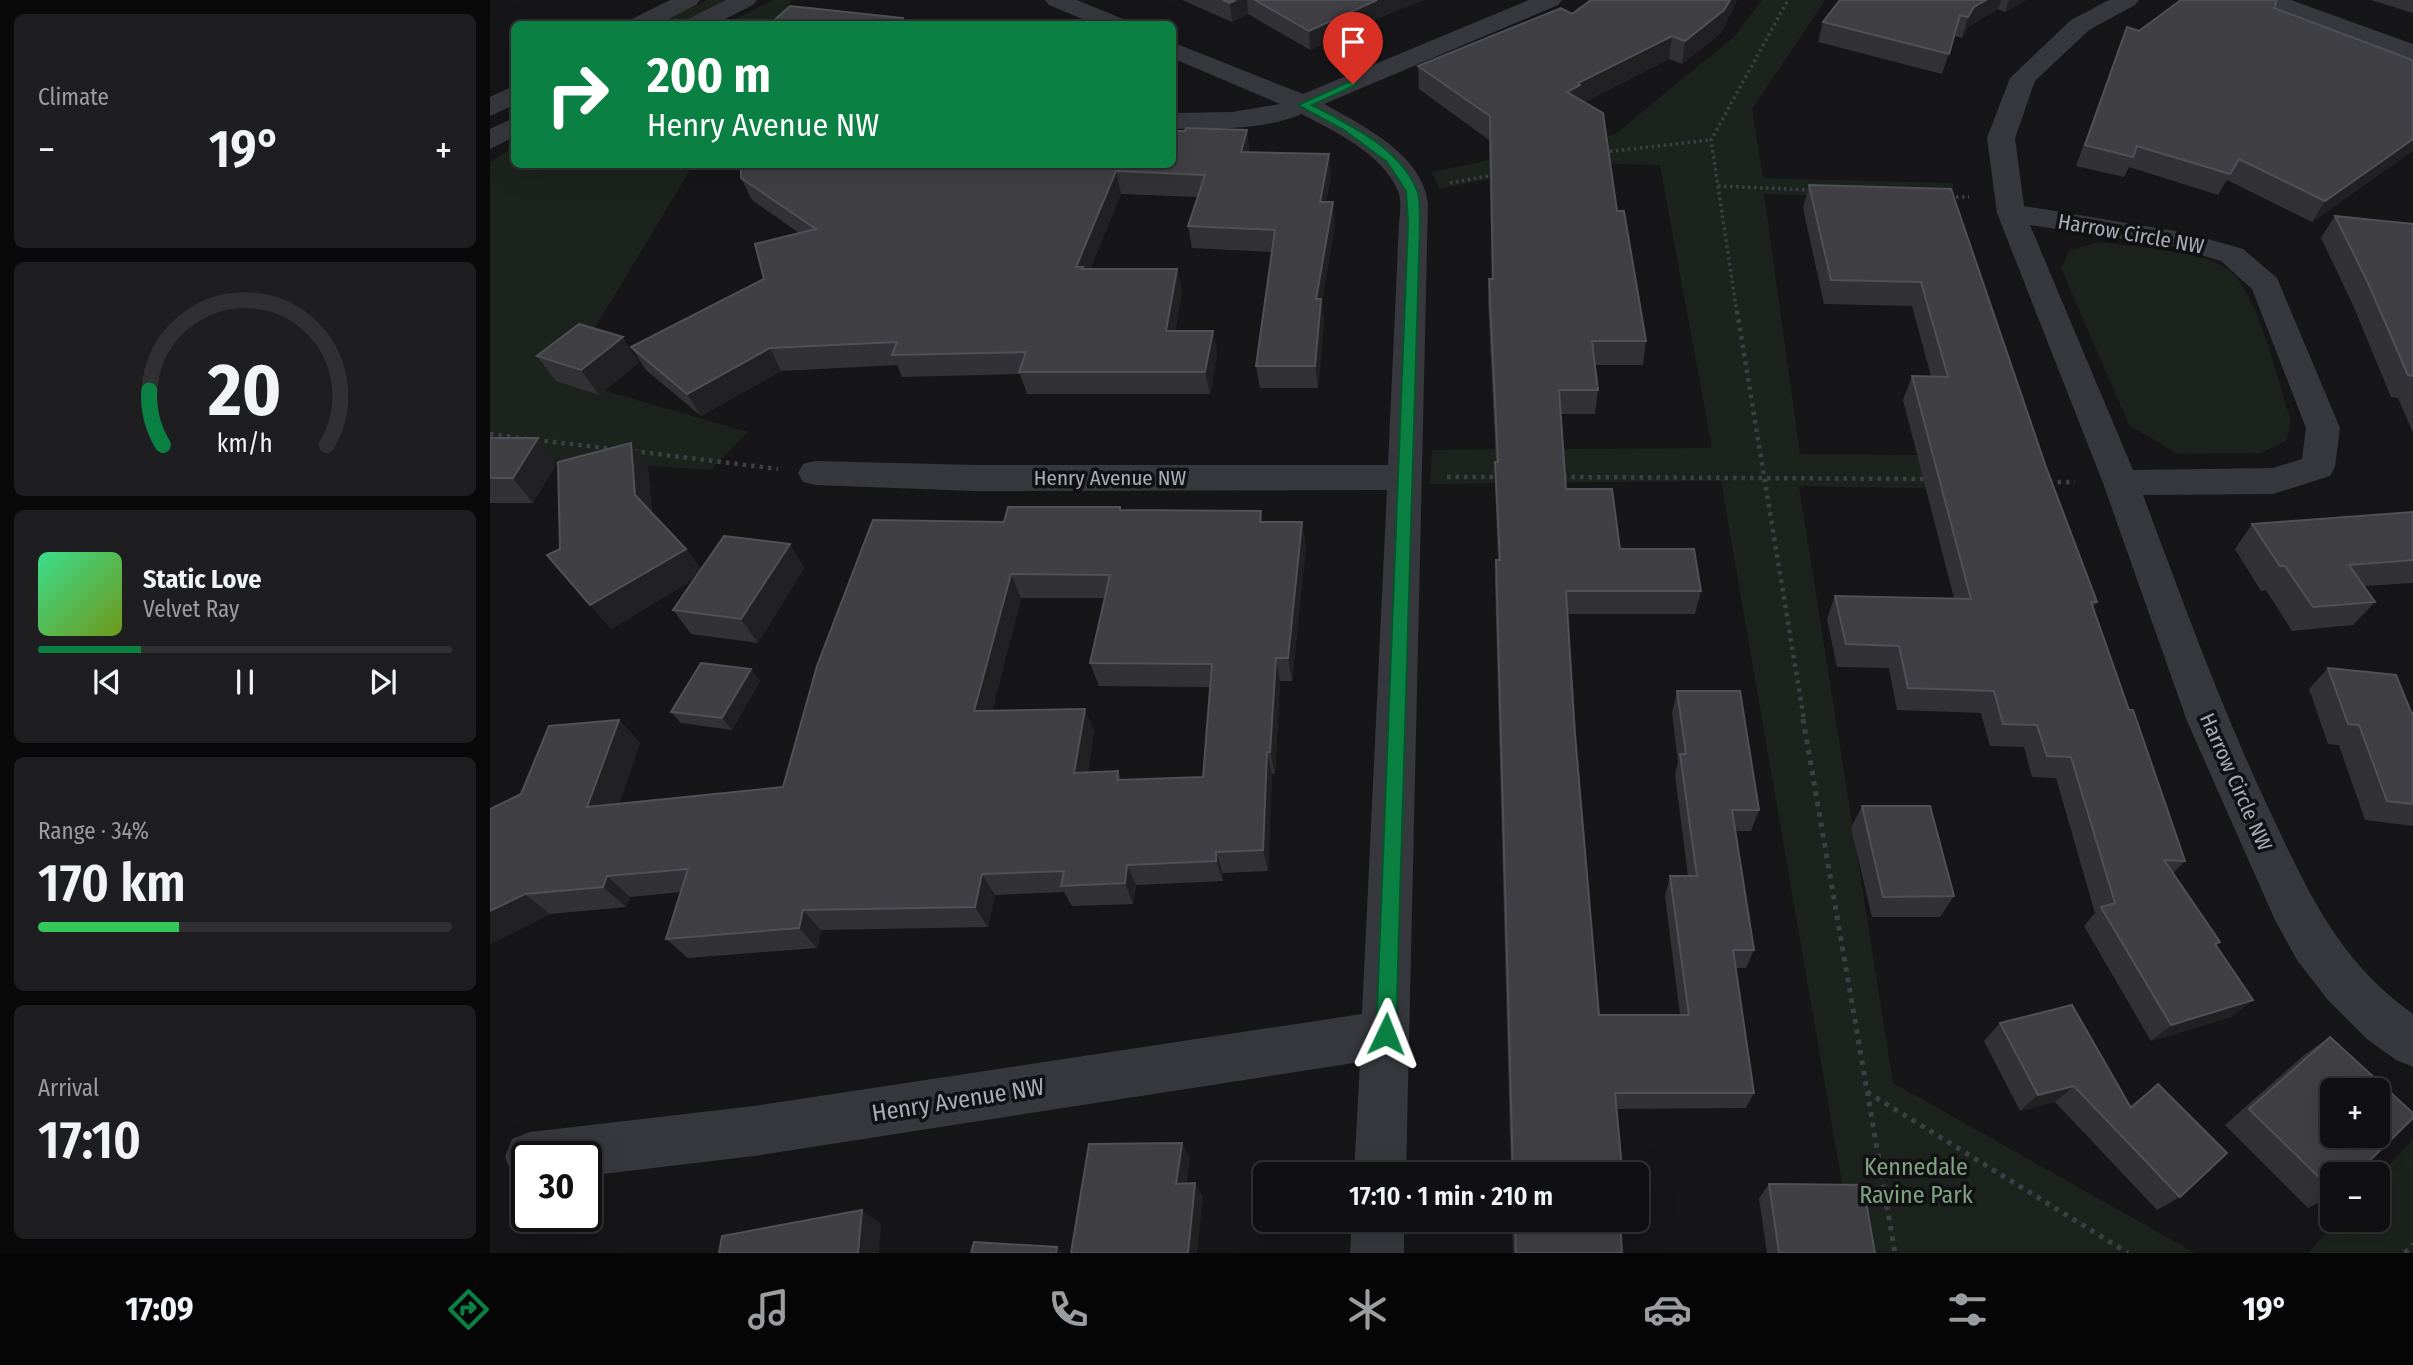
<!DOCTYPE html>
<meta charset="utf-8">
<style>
:root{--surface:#101012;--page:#1e1e20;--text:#f1f3f6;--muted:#9c9d9f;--line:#303032;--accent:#0b8043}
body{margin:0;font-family:"Fira Sans Condensed",sans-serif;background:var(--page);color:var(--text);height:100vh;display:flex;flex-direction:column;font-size:26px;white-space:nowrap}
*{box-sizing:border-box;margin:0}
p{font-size:23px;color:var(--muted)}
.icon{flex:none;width:38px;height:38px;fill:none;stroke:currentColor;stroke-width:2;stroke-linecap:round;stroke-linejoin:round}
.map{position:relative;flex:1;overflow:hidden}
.panel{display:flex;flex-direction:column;gap:14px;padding:14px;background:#09090a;width:490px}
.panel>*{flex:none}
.hud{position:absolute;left:21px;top:21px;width:665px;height:147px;border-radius:10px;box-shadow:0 7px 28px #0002,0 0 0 2px var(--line);background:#0b8043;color:#fff;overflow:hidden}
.fabs{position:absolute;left:1830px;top:1078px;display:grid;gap:14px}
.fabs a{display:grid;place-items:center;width:70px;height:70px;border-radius:10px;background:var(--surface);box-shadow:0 7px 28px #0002,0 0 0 2px var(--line);font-size:35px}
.speed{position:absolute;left:21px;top:1141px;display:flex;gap:14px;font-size:35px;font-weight:700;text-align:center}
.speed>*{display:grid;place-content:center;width:91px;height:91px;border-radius:50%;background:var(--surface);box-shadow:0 7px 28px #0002,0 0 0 2px var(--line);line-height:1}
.speed .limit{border:4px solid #111;border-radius:10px;background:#fff;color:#111}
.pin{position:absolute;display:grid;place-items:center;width:60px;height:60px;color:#fff;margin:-72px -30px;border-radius:50% 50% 50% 0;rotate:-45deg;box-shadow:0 0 7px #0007}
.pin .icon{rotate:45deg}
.me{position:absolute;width:77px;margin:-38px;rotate:2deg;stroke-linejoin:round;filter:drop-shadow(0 0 5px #0008)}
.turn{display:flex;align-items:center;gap:24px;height:147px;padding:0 21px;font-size:32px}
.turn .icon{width:91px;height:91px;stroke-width:2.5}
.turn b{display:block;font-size:49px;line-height:60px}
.big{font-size:52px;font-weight:600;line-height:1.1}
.panel .tile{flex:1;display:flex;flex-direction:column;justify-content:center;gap:10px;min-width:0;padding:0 24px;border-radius:10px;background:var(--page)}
.panel .dial{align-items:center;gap:0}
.dial svg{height:182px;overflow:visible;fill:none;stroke:var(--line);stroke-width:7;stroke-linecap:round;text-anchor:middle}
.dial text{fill:var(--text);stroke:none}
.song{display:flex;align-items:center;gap:21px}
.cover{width:84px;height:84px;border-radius:10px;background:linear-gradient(135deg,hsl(150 70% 55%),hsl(80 70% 35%))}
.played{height:7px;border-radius:4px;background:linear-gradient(90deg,var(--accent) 25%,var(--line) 25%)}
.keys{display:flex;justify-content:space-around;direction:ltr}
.heat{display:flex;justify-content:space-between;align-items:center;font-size:38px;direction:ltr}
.charge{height:10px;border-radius:5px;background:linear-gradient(90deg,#34c759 34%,var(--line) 0)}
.trip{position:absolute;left:763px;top:1162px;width:396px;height:70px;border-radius:10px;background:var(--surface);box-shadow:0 7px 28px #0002,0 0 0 2px var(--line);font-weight:600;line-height:70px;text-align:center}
.dock{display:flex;height:112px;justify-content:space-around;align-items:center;background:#060607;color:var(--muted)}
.dock .icon{width:49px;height:49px}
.dock .on{color:var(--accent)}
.dock b{font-size:32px;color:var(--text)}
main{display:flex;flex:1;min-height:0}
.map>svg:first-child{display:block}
.green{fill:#1c231d}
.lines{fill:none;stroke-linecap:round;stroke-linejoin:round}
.path-far2{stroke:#3d3f44;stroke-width:3.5;stroke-dasharray:2.5 3.5;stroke-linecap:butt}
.path-far1{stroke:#3d3f44;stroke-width:4.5;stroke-dasharray:3.5 5;stroke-linecap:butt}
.path{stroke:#3d3f44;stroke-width:5;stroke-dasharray:4.5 6;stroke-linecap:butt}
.minor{fill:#37383d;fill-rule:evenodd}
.wall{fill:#323236;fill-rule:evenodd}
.shaded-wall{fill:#212124}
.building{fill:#3f3f44;stroke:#4f5156;stroke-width:2;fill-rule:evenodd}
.route{fill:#0b8043;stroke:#07532c;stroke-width:2}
.labels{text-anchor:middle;stroke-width:7;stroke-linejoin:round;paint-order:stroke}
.street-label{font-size:21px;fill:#a8adb8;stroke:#111113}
.near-street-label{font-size:24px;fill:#a8adb8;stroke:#111113}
.near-park-label{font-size:24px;fill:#7fa381;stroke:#111113}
</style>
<main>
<section class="panel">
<div class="tile"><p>Climate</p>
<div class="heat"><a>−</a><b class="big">19°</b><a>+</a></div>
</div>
<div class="tile dial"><svg viewBox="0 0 100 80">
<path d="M14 69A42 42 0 1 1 86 69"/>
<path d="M14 69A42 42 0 0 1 8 45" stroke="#0b8043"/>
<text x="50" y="56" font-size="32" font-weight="700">20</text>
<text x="50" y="72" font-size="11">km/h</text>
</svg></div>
<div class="tile">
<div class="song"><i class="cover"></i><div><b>Static Love</b><p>Velvet Ray</p></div></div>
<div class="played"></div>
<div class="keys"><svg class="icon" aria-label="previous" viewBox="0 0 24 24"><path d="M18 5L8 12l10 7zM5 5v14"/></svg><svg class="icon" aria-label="pause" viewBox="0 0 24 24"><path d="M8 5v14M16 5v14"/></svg><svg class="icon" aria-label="next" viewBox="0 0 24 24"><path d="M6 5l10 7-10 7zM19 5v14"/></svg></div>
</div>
<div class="tile"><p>Range · 34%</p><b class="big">170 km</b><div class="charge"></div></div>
<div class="tile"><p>Arrival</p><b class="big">17:10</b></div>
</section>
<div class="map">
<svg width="1923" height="1253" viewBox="0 0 1923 1253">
<rect width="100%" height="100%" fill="#161618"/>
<!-- green -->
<g class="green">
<path d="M217 0H238L191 24H169Z"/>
<path d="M283 0H301L287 24H235Z"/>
<path d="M1272 0H1335L1262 109 1273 178 1463 183 1465 202 1274 194 1310 454 1552 456 1564 491 1309 486 1403 1083 1705 1253H1364L1231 481 940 484 942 450 1222 448 1170 165 1077 163 949 189 942 172 1125 134 1245 36Z"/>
<path d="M24 146V164L203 165 74 379 258 432 221 470 26 457 0 499V162Z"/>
<path d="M1610 242C1644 247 1714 250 1740 271 1769 295 1788 383 1801 420L1796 441 1771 453 1688 454 1639 425 1571 268 1580 250Z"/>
<path d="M1923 1139V1253H1818L1849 1220H1888V1177Z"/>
</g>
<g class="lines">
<!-- path-far2 -->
<g class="path-far2">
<path d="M1114 152 1221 140"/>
<path d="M960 183 1003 175"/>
<path d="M1228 186 1322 190"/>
<path d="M1460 197H1479"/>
<path d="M1247 313 1221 140 1298 0"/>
</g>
<!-- path-far1 -->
<g class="path-far1">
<path d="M1247 311 1314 720"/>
<path d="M0 434 37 439"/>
<path d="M46 440 124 449"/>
<path d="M143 451 288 469"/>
<path d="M957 477H1008"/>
<path d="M1073 477 1438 479"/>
<path d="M1559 482H1585"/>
</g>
<!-- path -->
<g class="path">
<path d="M1313 719 1405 1253"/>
<path d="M1377 1092 1638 1253"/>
<path d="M1915 1253 1923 1244"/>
</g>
<!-- minor -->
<g class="minor">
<path d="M180 0H210L206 5 169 24H139L142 19Z"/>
<path d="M236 0H267L263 5 225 24H195L198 19Z"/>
<path d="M555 0H587L633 19 636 24H604L559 5Z"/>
<path d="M1039 0H1072L1068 5 834 104C872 125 932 154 938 203L916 1174H864L870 1062 264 1156 96 1176V1157H37V1181L22 1175 15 1157 22 1139 40 1132 264 1106 872 1014 897 490 485 491 325 485 313 482 308 473 313 464 325 461 485 465H898L909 223C910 213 912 200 908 191 892 153 845 132 812 114 771 131 725 128 682 129V113L742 112 790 104 682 58V42L813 94Z"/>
<path d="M1619 0H1649L1645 5 1599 30 1545 81 1525 138 1534 206 1697 233 1753 249 1787 278 1850 428 1845 467 1840 476 1783 494 1653 495C1692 599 1729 702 1776 803 1815 885 1845 959 1923 1014V1067L1906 1060 1877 1039 1838 1000 1807 960 1785 920 1697 721 1613 483 1507 213 1497 138 1520 78 1581 20ZM1540 225 1684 247 1731 261 1762 289 1816 428 1812 459 1783 468 1643 470Z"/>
<path d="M1766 0H1801L1923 44V59L1770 5Z"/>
<path d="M24 86V105L0 116V97Z"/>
<path d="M24 118V137L0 149V129Z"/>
<path d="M862 1220H914V1253H860Z"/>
</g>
</g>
<!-- wall -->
<g class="wall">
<path d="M692 0H934L905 11 820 50 758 14 742 22Z"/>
<path d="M1101 0H1247L1231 33 1192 64 1179 59 1095 102 1127 211 1156 341 1153 365H1105L1108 390 1105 414H1071L1076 489 1130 549 1211 591 1205 614H1078L1085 734 1109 1015H1190L1175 896 1180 876H1198L1185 775 1188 762 1182 713 1187 691 1269 810 1261 831H1246L1264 950 1256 968H1246L1264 1093 1256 1108 1127 1109 1132 1168 1130 1174H1021L1005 583 1006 560H1008L1005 485 1006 462 998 303 999 279H1002L999 140 929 89 928 66 1082 14Z"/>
<path d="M1350 0H1536L1515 12 1508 9 1478 27 1472 38 1464 36 1452 74 1328 42 1333 22Z"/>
<path d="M1881 0H1923V13Z"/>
<path d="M1784 8 1923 60V152L1922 151 1822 222 1737 180 1728 195 1639 167 1634 177 1586 166 1629 47 1637 27 1649 31Z"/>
<path d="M760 152 839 154 841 176 836 202 845 224 832 301 834 322 828 388H770L766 366 782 252 702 248 698 226 708 197 631 194 600 269H687L692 291 685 331H723L727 353 720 394H537L530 374 412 377 407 365 291 371 211 416 156 370 141 347 274 279 309 233 262 200 251 178 682 164Z"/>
<path d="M1319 185 1461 189 1556 467 1607 602 1603 608 1639 710 1695 861 1683 873 1730 942 1726 946 1763 1000 1741 1017 1661 1041 1594 926 1605 913 1566 778 1542 777 1534 747 1500 746 1491 713 1407 710 1399 668 1347 667 1337 619 1345 596 1464 598 1413 400 1422 376H1441L1422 306 1334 304 1313 208Z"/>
<path d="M1845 216 1923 224V433L1908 398 1901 397 1863 305 1831 238Z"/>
<path d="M47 356 149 362 109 395 66 381Z"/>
<path d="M0 438H48L67 463 43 503H0Z"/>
<path d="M141 443 158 468 162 514 196 549 211 570 300 544 314 568 268 643 201 634 183 610 204 579 121 629 57 555 70 549Z"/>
<path d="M630 507 631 510 771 511 772 522 816 546 802 681H790L785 774H782L778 871 733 873V881L646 885 643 904 582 906 574 892 505 895 498 927 331 930 327 948 198 958 176 939 191 892 140 897 136 907 60 914 0 944V809L31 794 129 720 150 743 129 803 293 787 514 522ZM531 598H614L600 663 609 686 720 687 713 777 631 780 628 771 598 772 604 731 502 711Z"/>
<path d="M1923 512V583L1874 586 1885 602 1863 625 1802 631 1776 590 1771 591 1745 549 1762 524Z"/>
<path d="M1838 668 1921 712 1923 713V826L1875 820 1849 745 1838 744 1819 689Z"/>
<path d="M261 669 270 681 242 730 191 723 181 712Z"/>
<path d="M1372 806 1464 896 1450 917H1382L1361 828Z"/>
<path d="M1510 1023 1640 1106 1668 1084 1690 1197 1667 1210 1565 1102 1530 1111 1494 1041Z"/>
<path d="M1840 1037 1843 1196 1818 1208 1735 1125 1814 1055Z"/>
<path d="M1279 1184 1385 1253H1277L1269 1198Z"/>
<path d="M1022 1220H1130L1132 1253H1023Z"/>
</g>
<!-- shaded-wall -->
<g class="shaded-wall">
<path d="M746 0H757L758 14 742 22 740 3Z"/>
<path d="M887 0H934L905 11 820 50 819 31Z"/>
<path d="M1240 0H1247L1231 33 1192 64 1195 41Z"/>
<path d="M1496 0H1511L1508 9 1478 27 1472 38 1478 17 1484 7Z"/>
<path d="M1519 0H1536L1515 12Z"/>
<path d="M413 18 415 24H408Z"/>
<path d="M1182 36 1179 59 1089 105 1077 92 1088 83Z"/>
<path d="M757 130 760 152H751Z"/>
<path d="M1923 139V149L1922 151 1822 222 1835 201Z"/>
<path d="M839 154 841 176 832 224 830 202Z"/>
<path d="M626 171 631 194 596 279 586 267Z"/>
<path d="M843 202 845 224 832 301 834 322 828 388 825 366 826 299Z"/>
<path d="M687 269 692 291 681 353 676 331Z"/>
<path d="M723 331 727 353 720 394 715 372Z"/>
<path d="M133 337 149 362 109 395 91 370Z"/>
<path d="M280 348 291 371 211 416 197 394Z"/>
<path d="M48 438 67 463 43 503 23 478Z"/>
<path d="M141 443 158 468 163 520 145 495Z"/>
<path d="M812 522 816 546 802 681 798 658Z"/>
<path d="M300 544 314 568 268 643 251 619Z"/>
<path d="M196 549 213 574 121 629 100 605Z"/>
<path d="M521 574 531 598 496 734 484 711Z"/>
<path d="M786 658 790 681 785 774 780 752Z"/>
<path d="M261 669 270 681 242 730 232 718Z"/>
<path d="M595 709 604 731 594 795 584 773Z"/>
<path d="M129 720 150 743 120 828 97 807Z"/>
<path d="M777 752 782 774 778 871 773 850Z"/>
<path d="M726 852 733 873V881L726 861Z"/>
<path d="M637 865 646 885 643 904 635 883Z"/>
<path d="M492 874 505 895 498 927 485 907Z"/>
<path d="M117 876 140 897 136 907 113 887Z"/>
<path d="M35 894 60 914 0 944V911Z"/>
<path d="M313 910 331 930 327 948 309 928Z"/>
<path d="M1763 1000 1741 1017 1661 1041 1681 1025Z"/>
<path d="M1584 1086 1565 1102 1530 1111 1548 1095Z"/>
<path d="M692 1143 700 1158 695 1198 686 1184Z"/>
<path d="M705 1183 713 1197 707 1253H698Z"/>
<path d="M372 1210 391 1224 389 1253H368Z"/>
<path d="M567 1247 573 1253H566Z"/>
</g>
<!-- building -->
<g class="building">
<path d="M733 0H746L740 3Z"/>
<path d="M765 0H887L819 31Z"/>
<path d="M1101 0H1240L1234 10 1195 41 1182 36 1088 83 1090 85 1077 92 1113 113 1127 211H1134L1156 341H1102L1108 390H1069L1076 489H1122L1130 549H1204L1211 591H1076L1085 734 1109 1015H1199L1180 876H1207L1190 754H1196L1187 691H1250L1269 810H1242L1264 950H1243L1264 1093H1125L1132 1168H1126V1174H1023L1006 560H1010L1005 462H1008L999 279H1003L1000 116 928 66 1071 8 1082 14Z"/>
<path d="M1350 0H1496L1484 7 1478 17 1470 15 1459 54 1333 22Z"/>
<path d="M1691 0H1787L1784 8 1923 60V139L1835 201 1749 159 1740 174 1647 146 1643 157 1595 145 1637 27 1649 31Z"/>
<path d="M300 6 413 18 408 24H280Z"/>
<path d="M696 128 757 130 751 152 839 154 830 202H843L826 299H831L825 366H766L785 230 698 226 715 175 626 171 586 267H593L592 269H687L676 331H723L715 372H529L536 352 402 355 407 342 280 348 197 394 141 347 274 279 265 244 326 229 251 178V164H682V131H695Z"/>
<path d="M1319 185 1461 189 1556 467 1607 602H1601L1639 710H1643L1695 861 1674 860 1730 942 1725 944 1763 1000 1681 1025 1611 907 1625 903 1581 757 1557 756 1547 725 1513 724 1504 691 1418 688 1409 646 1356 644 1345 596 1481 599 1422 376 1458 377 1431 282 1341 280Z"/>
<path d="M1845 216 1923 224V376L1918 375 1878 283Z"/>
<path d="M89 324 133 337 91 370 47 356Z"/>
<path d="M0 438H48L23 478H0Z"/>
<path d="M141 443 145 495 196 549 100 605 57 555 70 549 68 462Z"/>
<path d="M518 507H630V510L771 511 770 522H812L798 658H786L780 752H777L773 850 726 852V861L637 865 635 883 571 886 574 871 492 874 485 907 313 910 309 928 176 939 198 869 117 876 113 887 35 894 0 911V809L31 794 59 726 129 720 97 807 293 787 327 666 383 520 514 522ZM521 574 620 575 600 663 722 664 713 777 627 780 628 771 584 773 595 709 484 711Z"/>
<path d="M1923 512V560L1859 565 1885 602 1823 607 1795 566H1790L1762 524Z"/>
<path d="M234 536 300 544 251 619 183 610Z"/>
<path d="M211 663 261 669 232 718 181 712Z"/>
<path d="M1838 668 1906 675 1921 712 1923 713V804L1897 801 1869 725 1858 724Z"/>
<path d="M1372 806H1440L1464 896 1393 897Z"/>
<path d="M1582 1005 1641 1108 1668 1084 1737 1153 1690 1197 1584 1086 1548 1095 1510 1023Z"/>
<path d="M1840 1037 1923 1113V1118L1866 1174H1843V1191L1759 1109ZM1843 1090H1888V1136H1843Z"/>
<path d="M692 1143 686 1184 705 1183 698 1253H581L599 1144Z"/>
<path d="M1279 1184 1373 1185 1385 1253H1289Z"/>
<path d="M372 1210 368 1253H229L232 1236Z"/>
<path d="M1025 1220H1130L1132 1253H1026Z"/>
<path d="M484 1242 567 1247 566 1253H481Z"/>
</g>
<!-- route -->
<path class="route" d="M859 82 868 84 822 105C860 125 910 148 927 190 931 200 929 213 930 223L906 1034 903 1041 896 1044 889 1041 886 1034 918 223 916 191 897 162 854 130 808 105Z"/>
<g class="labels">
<!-- street labels -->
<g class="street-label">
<text transform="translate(1641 234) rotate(10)" y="7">Harrow Circle NW</text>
<text x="620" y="485">Henry Avenue NW</text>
<text transform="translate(1746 782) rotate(66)" y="7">Harrow Circle NW</text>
</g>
<!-- near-street labels -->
<g class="near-street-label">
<text transform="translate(468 1100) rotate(-9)" y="8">Henry Avenue NW</text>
</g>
<!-- near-park labels -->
<g class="near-park-label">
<text x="1426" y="1175">Kennedale<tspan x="1426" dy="28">Ravine Park</tspan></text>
</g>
</g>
</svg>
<div class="fabs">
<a>+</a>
<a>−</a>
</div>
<div class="speed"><div class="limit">30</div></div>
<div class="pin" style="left:863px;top:84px;background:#d93025"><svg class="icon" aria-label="arrive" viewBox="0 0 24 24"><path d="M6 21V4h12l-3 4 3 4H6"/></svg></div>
<svg class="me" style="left:896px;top:1034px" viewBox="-20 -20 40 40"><path d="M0-17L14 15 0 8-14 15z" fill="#0b8043" stroke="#fff" stroke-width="4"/></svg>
<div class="trip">17:10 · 1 min · 210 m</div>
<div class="hud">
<div class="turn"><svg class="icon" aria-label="right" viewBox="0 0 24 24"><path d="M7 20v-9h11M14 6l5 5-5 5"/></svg><div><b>200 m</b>Henry Avenue NW</div></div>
</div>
</div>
</main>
<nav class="dock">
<b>17:09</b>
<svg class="icon on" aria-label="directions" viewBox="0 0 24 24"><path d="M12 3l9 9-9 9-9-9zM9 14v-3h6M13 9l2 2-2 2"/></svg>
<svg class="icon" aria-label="music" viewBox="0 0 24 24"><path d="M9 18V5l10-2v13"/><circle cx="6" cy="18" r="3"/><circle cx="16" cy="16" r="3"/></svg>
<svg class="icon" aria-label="phone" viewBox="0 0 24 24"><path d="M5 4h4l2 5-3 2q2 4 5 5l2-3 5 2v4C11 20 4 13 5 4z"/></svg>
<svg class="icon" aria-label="climate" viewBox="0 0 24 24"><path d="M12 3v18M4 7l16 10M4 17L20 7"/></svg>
<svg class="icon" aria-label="car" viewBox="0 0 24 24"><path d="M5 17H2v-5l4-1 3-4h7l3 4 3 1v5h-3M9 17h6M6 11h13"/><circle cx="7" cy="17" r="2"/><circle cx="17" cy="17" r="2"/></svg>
<svg class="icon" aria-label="filters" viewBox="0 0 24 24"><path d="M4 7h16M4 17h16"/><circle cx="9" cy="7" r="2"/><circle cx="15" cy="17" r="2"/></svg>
<b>19°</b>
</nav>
